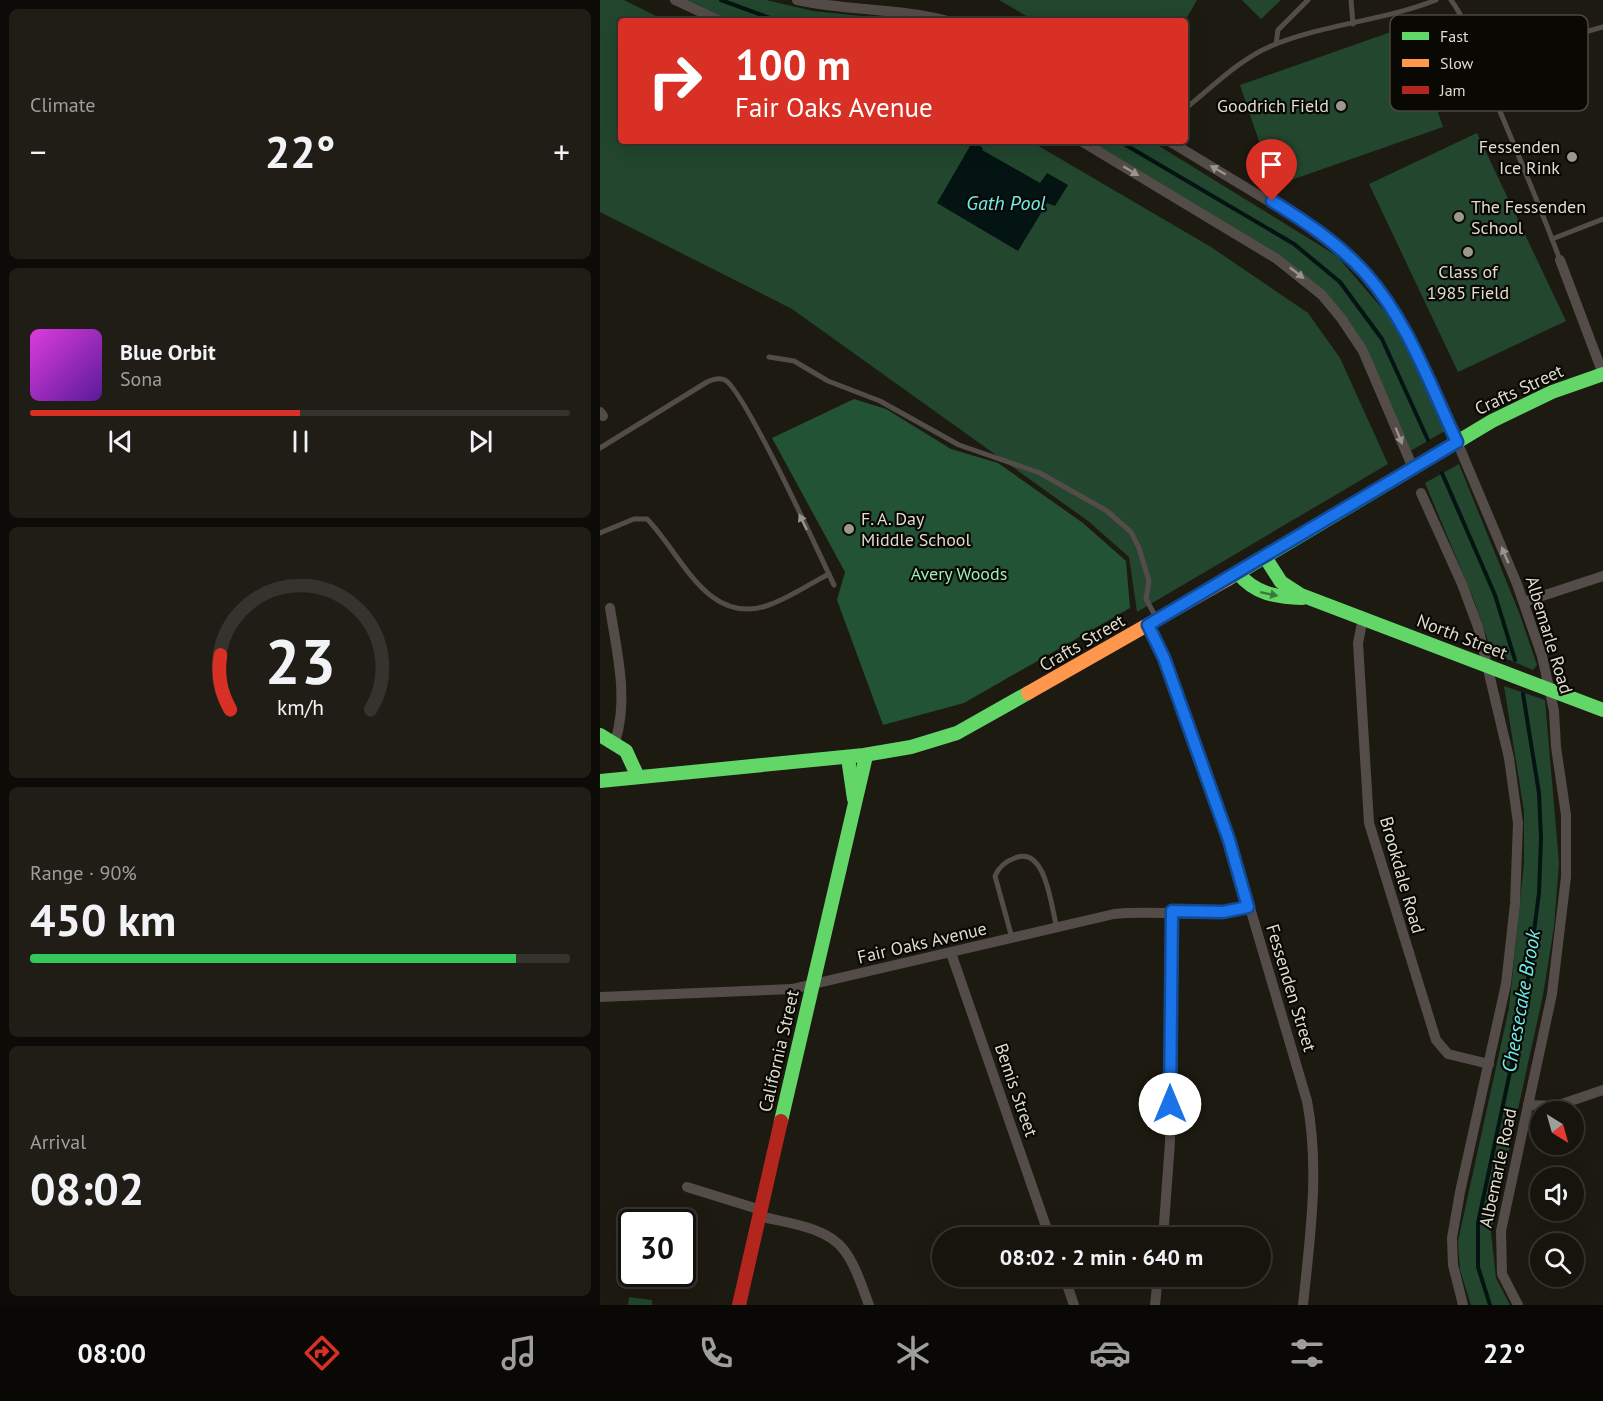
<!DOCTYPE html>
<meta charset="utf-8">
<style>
:root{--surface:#16140d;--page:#1f1d16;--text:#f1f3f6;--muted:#9e9e9d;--line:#35332e;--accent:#d93025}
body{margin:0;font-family:"PT Sans",sans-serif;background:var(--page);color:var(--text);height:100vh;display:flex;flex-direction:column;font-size:22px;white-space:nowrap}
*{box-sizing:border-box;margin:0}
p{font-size:20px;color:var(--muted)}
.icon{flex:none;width:33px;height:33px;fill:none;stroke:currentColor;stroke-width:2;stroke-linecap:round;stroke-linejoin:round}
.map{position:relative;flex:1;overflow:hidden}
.drawer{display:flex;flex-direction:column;gap:9px;padding:9px;background:#0c0b07;width:600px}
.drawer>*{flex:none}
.hud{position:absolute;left:18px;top:18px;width:570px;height:126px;border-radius:6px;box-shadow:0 6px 24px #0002,0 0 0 2px var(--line);background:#d93025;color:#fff;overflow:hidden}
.needle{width:39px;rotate:143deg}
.buttons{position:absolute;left:930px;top:1101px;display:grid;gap:12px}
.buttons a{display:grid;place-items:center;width:54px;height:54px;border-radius:50%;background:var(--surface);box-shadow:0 6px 24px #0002,0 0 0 2px var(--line);font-size:30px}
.speed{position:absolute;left:18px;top:1209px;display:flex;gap:12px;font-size:30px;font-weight:700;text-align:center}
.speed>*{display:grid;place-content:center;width:78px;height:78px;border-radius:50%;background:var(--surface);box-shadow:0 6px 24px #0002,0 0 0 2px var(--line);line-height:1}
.speed .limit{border:3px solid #111;border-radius:9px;background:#fff;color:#111}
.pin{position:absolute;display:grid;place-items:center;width:51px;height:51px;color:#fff;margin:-62px -26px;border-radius:50% 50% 50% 0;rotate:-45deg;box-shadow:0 0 6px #0007}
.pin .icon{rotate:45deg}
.me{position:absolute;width:66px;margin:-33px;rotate:0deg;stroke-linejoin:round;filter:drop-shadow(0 0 4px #0008)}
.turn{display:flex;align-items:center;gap:21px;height:126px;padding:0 18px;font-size:27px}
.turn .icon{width:78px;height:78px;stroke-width:2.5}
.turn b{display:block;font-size:42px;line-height:51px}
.big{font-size:45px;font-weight:600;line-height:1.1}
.drawer .tile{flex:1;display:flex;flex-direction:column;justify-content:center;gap:9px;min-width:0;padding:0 21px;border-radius:9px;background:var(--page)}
.drawer .dial{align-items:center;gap:0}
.dial svg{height:156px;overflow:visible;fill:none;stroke:var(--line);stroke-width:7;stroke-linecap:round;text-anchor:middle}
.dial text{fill:var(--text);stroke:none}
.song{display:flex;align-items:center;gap:18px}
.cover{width:72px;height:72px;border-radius:9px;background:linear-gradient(135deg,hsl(300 70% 55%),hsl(270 70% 35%))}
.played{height:6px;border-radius:3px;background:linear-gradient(90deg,var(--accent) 50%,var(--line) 50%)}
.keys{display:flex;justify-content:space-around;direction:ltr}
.heat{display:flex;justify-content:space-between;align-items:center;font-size:33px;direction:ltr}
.charge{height:9px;border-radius:4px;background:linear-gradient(90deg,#34c759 90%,var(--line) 0)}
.trip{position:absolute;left:332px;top:1227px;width:339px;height:60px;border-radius:30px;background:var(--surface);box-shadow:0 6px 24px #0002,0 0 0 2px var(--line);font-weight:600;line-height:60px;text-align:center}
.tab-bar{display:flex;height:96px;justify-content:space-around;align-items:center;background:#090805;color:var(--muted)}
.tab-bar .icon{width:42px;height:42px}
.tab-bar .selected{color:var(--accent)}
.tab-bar b{font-size:27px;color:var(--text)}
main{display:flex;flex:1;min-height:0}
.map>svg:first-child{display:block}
.green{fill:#22462e}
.forest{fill:#225334}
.water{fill:#031413}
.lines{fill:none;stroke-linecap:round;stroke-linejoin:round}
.stream{stroke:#031413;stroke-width:4}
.lane{stroke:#544c48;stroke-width:5}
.street{stroke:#544c48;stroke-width:10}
.fast{stroke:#63d668;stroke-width:14}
.slow{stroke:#ff974d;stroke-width:14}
.jam{stroke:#b3261e;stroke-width:14}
.oneway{fill:#9a948c}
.oneway2{fill:#3b793b}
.route-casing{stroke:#114b97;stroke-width:15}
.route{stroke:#1a73e8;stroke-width:10}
.poi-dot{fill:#9b988d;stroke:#0a0803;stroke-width:2}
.labels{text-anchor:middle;stroke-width:4.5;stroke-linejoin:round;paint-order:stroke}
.poi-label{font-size:18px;fill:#dfdcd0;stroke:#0a0803;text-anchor:end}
.street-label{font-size:18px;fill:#dfdcd0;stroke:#0a0803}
.park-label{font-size:18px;fill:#9cefb7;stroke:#0a0803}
.water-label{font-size:20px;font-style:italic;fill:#6eeeee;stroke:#0a0803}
.key{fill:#0a0803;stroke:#4a4840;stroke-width:1.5}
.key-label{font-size:16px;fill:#dfdcd0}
</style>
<main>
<section class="drawer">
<div class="tile"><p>Climate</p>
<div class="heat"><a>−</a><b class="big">22°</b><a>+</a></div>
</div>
<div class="tile">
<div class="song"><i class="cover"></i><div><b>Blue Orbit</b><p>Sona</p></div></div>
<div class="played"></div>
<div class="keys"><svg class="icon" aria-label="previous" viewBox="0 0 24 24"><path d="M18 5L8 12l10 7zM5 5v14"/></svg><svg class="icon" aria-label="pause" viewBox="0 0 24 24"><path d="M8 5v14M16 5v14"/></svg><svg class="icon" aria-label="next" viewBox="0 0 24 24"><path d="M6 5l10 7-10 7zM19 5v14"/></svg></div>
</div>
<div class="tile dial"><svg viewBox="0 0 100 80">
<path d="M14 69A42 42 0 1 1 86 69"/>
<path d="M14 69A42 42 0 0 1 9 41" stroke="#d93025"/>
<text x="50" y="56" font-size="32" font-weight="700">23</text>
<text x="50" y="72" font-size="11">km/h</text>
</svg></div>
<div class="tile"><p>Range · 90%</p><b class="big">450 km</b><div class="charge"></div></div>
<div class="tile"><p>Arrival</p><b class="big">08:02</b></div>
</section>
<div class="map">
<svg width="1003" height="1305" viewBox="0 0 1003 1305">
<rect width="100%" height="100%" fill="#1d1a11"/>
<!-- green -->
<g class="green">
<path d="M0 0H24L66 21H21V141H430L611 247 708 313 740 358 788 464 537 612 529 557 488 521 192 309 0 212Z"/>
<path d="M82 0H166L213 11 311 21H126Z"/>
<path d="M399 0H597L585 21H435Z"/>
<path d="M642 0H681L661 19Z"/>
<path d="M808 26 843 127 674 186 640 85Z"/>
<path d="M877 133 966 321 858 372 769 184Z"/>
<path d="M480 141H551L737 256 792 320 850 428 807 453 746 324 693 270Z"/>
<path d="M859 464 920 615 937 665 933 670 892 653 874 600 825 483Z"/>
<path d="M904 686 945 700 959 863 954 927 943 995 891 1232 896 1278 910 1305H871L860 1270 858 1241 909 1008 924 863V811Z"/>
<path d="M29 1297 52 1300V1305H28Z"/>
</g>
<!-- forest -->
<path class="forest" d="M254 399 286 409 351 449 398 463 483 523 526 561 530 608 364 703 283 725 237 600 245 572 172 438Z"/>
<!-- water -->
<path class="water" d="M373 141 383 148 382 150 440 183 447 173 468 185 455 206 447 203 418 251 337 203Z"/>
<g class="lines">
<!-- stream -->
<g class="stream">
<path d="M121 0 178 21"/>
<path d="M519 141 694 244 740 282 782 339 828 440"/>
<path d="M842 473 895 595 915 660"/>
<path d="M890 1305 878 1267V1223L925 1001 939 893 941 838 939 793 923 694"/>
</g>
<!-- lane -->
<g class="lane">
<path d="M751 0 753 24"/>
<path d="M851 0C868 23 874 50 885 76 911 137 937 198 960 260"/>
<path d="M676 44 678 30 708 0"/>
<path d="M874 48 929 29 978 34 1003 27"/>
<path d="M585 109C611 88 640 59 671 46 724 24 783 21 836 0"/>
<path d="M952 239 1003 219"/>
<path d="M169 357 194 361 228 381 280 401 359 445 440 473 507 511 531 532 539 548 549 581 546 599 557 619"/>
<path d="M0 448 107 382C113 379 119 377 125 380 144 390 220 555 234 585"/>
<path d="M0 533 34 519H47C81 553 106 625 166 606 188 599 209 584 229 574"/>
<path d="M412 938 395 876C399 867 406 861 415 858 446 845 451 907 457 928"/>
</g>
<!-- street -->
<g class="street">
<path d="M75 0 120 21"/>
<path d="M197 0C247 11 299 8 348 21"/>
<path d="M481 141 677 259 722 295 741 318 763 351 813 468"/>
<path d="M569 141 713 228 750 258 784 296 808 338 861 451 917 584 942 656 954 711 956 747 966 815V877L952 994 901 1231 902 1274 918 1305"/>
<path d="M960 260 1003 374"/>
<path d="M0 412 3 416"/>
<path d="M821 493 862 584 878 627 909 758 918 823 915 904 906 984 860 1192 852 1238 853 1265 863 1305"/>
<path d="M924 602 1003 576"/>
<path d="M10 608C17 653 29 699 15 742"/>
<path d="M763 618 758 643 769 823 836 1040 848 1054 889 1064"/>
<path d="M548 625 564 658 635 857 707 1101C720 1169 710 1237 703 1305"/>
<path d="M351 953 450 1238"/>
<path d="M0 997 192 989 514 914C558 909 606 920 648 907"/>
<path d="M928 1105 956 1106 1003 1090"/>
<path d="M87 1187 161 1210"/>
<path d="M159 1216C186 1223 226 1226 244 1250 256 1266 262 1287 269 1305"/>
<path d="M563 1238 570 1142 571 911"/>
<path d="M464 1276 474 1305"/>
<path d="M555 1305 558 1276"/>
</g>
<!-- fast -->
<g class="fast">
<path d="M665 557 681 582 701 595 1003 710"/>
<path d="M638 573C655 594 676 597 702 598"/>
<path d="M628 579 892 421 952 392 1003 374"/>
<path d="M0 735 26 751 38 777"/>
<path d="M248 758 254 799"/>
<path d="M0 781 264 755 311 747 357 733 428 693"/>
<path d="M181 1121 266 756"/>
</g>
<!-- slow -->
<path class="slow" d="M428 693 628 579"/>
<!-- jam -->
<path class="jam" d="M139 1305 181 1121"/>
</g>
<!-- one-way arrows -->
<defs><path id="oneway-solid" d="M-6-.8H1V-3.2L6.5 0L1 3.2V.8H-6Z" transform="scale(1.5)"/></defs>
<g class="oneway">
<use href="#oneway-solid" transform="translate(618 170) rotate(-150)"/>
<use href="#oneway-solid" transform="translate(531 171) rotate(31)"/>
<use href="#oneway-solid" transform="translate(697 273) rotate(38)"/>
<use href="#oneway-solid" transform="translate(799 436) rotate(68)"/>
<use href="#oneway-solid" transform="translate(203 522) rotate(-116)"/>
<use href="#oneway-solid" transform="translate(905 555) rotate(-113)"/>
</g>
<use class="oneway2" href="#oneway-solid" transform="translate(669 594) rotate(12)"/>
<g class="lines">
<defs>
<path id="route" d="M570 1104 572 911 623 912 648 907 629 840 564 658 548 625 857 442C830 385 808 322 766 274 739 244 706 222 672 201"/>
</defs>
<!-- route casing -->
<use href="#route" class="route-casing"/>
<!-- route -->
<use href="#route" class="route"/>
</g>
<!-- markers -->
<g class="poi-dot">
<circle cx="741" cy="106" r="6"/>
<circle cx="972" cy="157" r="6"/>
<circle cx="859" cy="217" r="6"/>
<circle cx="868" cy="252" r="6"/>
<circle cx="249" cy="529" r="6"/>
</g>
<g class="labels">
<!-- poi labels -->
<g class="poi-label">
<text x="729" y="112">Goodrich Field</text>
<text x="960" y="153">Fessenden<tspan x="960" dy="21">Ice Rink</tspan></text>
<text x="871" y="213" text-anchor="start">The Fessenden<tspan x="871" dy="21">School</tspan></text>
<text x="868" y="278" text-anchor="middle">Class of<tspan x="868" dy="21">1985 Field</tspan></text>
<text x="261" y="525" text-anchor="start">F. A. Day<tspan x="261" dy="21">Middle School</tspan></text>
</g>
<!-- street labels -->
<g class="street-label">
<text transform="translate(919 390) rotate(-25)" y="6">Crafts Street</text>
<text transform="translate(949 635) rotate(73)" y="6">Albemarle Road</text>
<text transform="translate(862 637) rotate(21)" y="6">North Street</text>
<text transform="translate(482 643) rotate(-30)" y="6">Crafts Street</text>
<text transform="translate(802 875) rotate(74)" y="6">Brookdale Road</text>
<text transform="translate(322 943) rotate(-13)" y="6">Fair Oaks Avenue</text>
<text transform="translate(691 988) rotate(73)" y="6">Fessenden Street</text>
<text transform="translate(179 1051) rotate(-77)" y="6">California Street</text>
<text transform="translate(416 1090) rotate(71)" y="6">Bemis Street</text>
<text transform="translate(898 1168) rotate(-78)" y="6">Albemarle Road</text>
</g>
<!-- park labels -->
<g class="park-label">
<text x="359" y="580">Avery Woods</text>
</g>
<!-- water labels -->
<g class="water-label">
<text x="406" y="210">Gath Pool</text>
<text transform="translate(921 1001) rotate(-80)" y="7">Cheesecake Brook</text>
</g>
</g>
<!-- legend -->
<rect x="790" y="15" width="198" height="96" rx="9" class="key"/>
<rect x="802" y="32" width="27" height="8" fill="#63d668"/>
<rect x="802" y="59" width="27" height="8" fill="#ff974d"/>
<rect x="802" y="86" width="27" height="8" fill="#b3261e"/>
<g class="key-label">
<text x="840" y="42">Fast</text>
<text x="840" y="69">Slow</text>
<text x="840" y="96">Jam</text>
</g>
</svg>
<div class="buttons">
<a><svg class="needle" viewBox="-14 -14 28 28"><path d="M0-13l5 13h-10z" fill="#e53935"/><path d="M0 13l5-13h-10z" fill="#9e9e9d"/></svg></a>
<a><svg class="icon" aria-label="sound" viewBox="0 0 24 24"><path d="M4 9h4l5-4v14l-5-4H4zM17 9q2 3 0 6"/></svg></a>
<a><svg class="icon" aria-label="search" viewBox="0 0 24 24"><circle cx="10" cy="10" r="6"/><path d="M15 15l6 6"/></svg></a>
</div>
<div class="speed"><div class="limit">30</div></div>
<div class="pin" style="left:672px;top:201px;background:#d93025"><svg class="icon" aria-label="arrive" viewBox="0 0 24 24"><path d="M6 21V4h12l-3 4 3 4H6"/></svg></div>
<svg class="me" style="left:570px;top:1104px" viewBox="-20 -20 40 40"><circle r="19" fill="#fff"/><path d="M0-13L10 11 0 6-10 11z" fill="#1a73e8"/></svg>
<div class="trip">08:02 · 2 min · 640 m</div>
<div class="hud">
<div class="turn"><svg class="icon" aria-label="right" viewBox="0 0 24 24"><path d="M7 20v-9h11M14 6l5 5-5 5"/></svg><div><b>100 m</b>Fair Oaks Avenue</div></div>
</div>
</div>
</main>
<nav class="tab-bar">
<b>08:00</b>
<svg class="icon selected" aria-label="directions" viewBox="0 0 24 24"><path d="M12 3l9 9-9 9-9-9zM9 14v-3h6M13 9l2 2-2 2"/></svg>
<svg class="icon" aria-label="music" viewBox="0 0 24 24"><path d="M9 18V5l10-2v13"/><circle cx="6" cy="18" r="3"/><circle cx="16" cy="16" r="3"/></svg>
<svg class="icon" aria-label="phone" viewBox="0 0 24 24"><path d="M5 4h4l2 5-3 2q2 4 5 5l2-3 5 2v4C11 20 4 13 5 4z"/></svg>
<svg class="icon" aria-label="climate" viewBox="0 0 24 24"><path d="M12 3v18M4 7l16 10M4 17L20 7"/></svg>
<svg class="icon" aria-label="car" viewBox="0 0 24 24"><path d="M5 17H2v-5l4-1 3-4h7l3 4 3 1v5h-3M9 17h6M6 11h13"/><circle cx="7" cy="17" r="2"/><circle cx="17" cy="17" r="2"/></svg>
<svg class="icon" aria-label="filters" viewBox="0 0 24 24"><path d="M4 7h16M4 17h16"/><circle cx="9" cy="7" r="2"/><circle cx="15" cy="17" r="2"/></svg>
<b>22°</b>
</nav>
